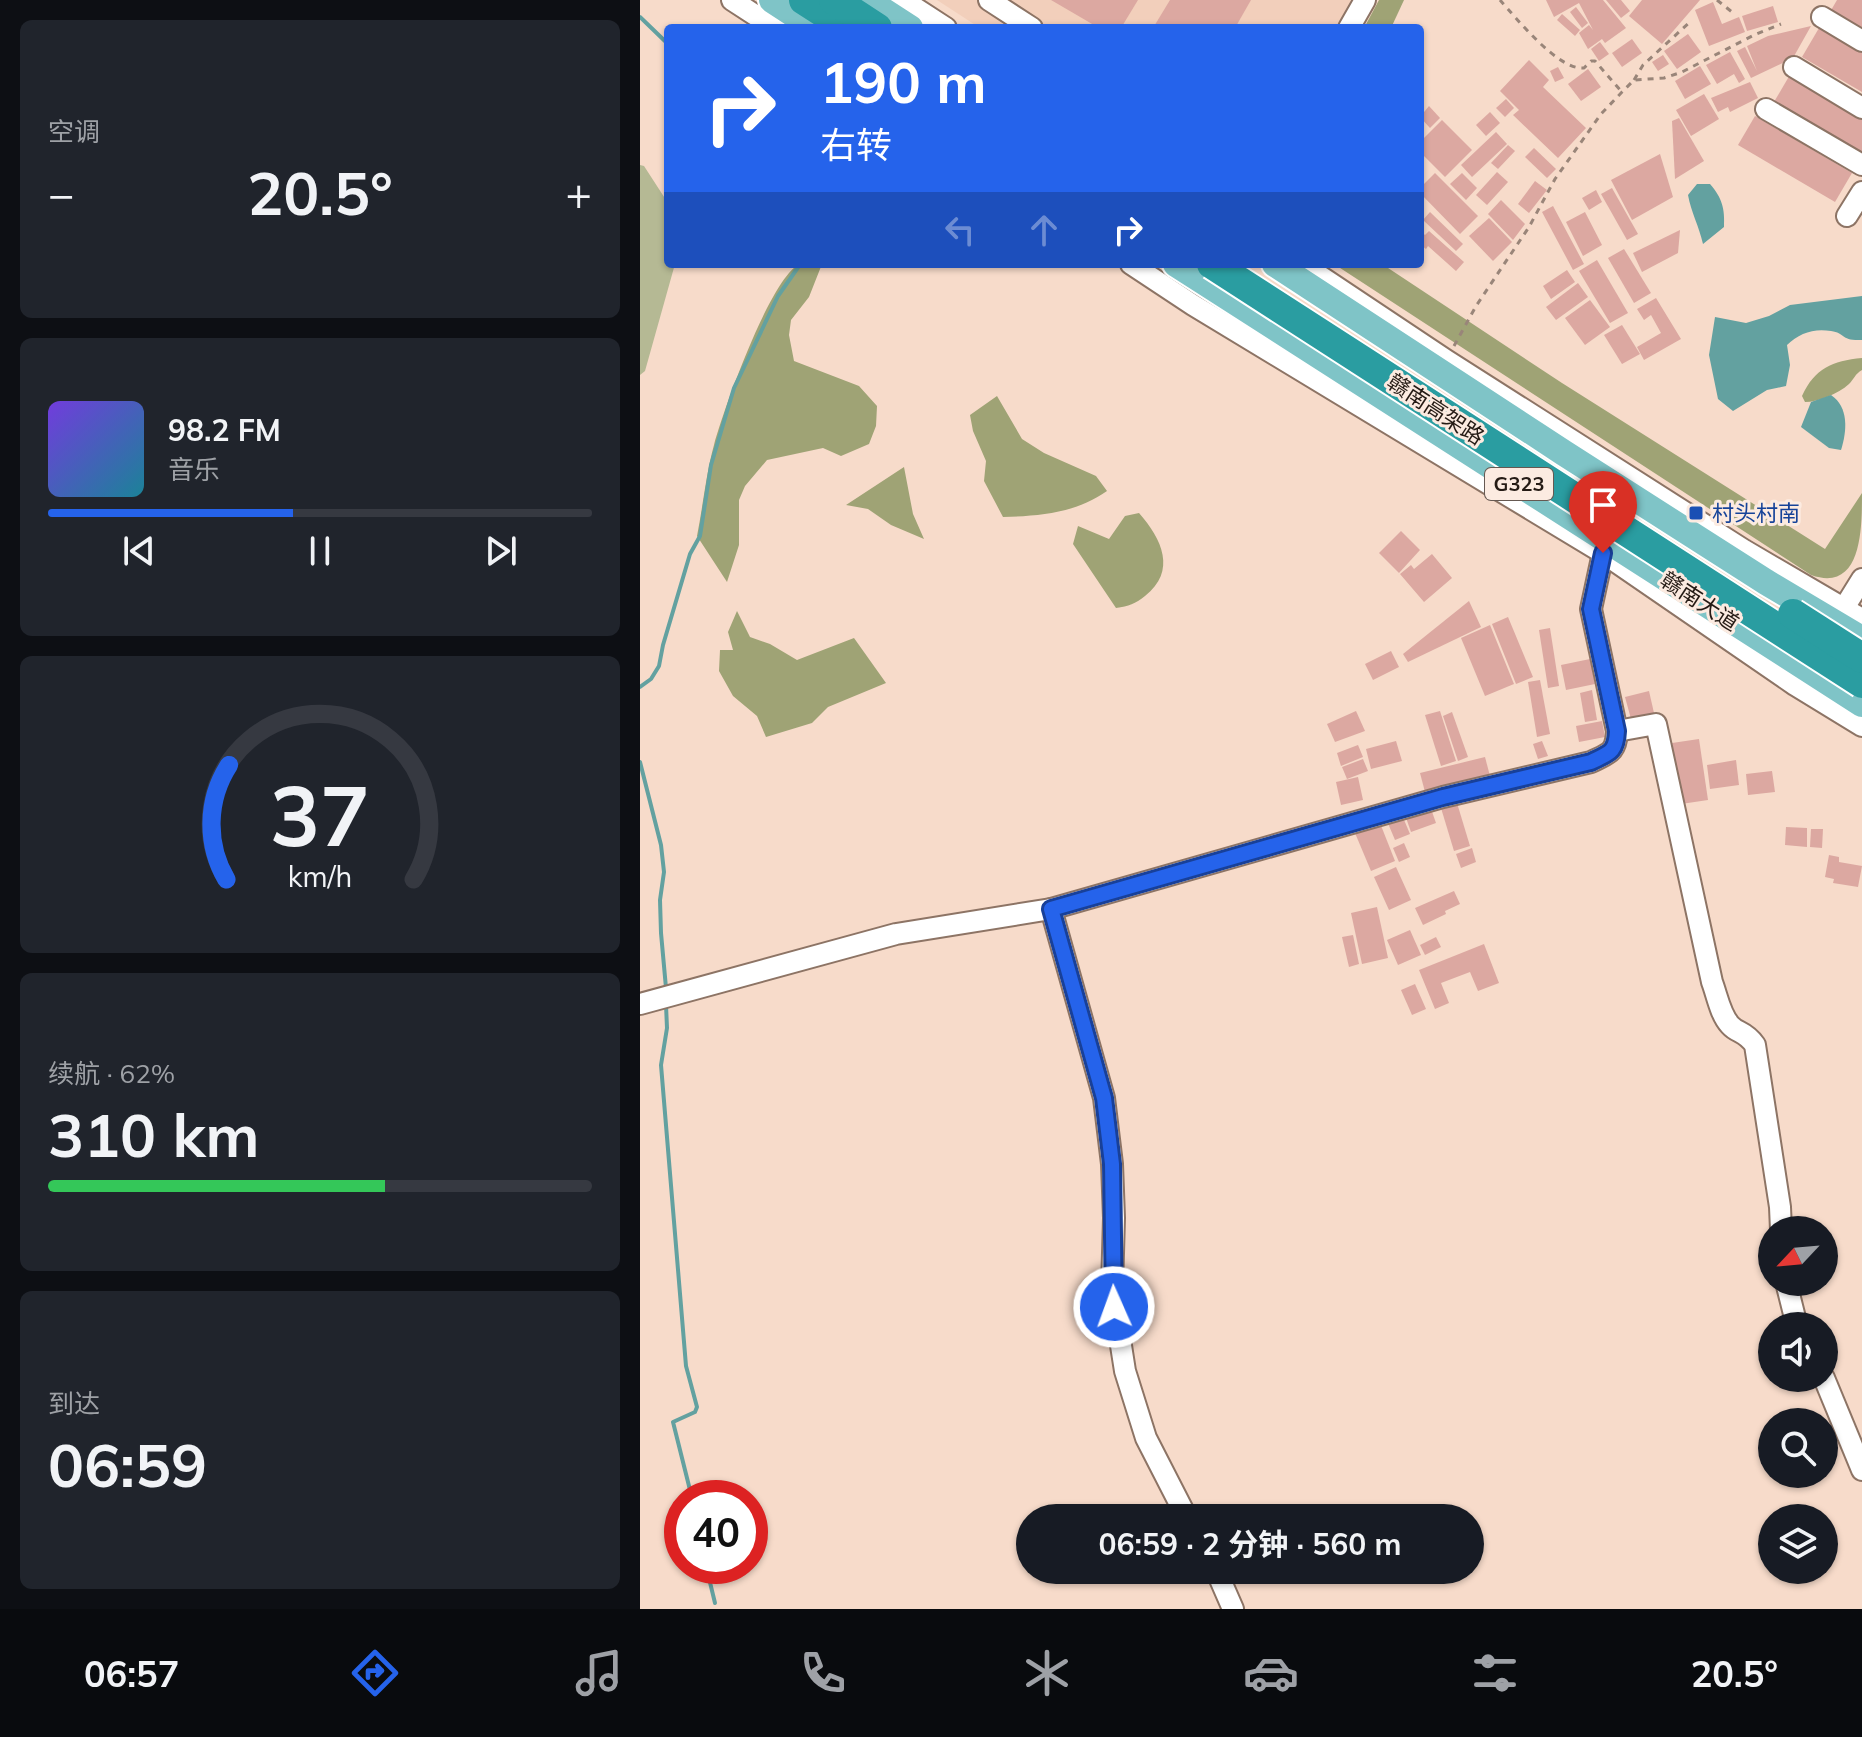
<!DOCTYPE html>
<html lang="zh">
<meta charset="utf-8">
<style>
:root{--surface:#171b24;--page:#20242c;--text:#f1f3f6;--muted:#9ea1a6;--line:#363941;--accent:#2563eb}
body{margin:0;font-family:Mulish,"Noto Sans SC",sans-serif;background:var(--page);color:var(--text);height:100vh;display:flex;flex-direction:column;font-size:30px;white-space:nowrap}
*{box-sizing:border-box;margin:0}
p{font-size:26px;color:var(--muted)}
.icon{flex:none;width:44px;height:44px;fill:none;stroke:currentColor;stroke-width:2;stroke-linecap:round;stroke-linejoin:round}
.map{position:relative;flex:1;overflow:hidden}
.panel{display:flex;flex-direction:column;gap:20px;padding:20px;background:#0d0f14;width:640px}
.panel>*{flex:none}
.hud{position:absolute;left:24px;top:24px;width:760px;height:244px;border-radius:8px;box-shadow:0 2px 6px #0004;background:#2563eb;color:#fff;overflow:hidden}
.needle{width:52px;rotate:244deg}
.controls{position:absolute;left:1118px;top:1216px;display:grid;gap:16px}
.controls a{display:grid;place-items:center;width:80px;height:80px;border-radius:50%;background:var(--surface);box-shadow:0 2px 6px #0004;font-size:40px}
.speed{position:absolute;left:24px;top:1480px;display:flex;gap:16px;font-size:40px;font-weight:700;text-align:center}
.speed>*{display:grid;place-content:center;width:104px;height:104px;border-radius:50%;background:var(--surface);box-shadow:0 2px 6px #0004;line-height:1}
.speed .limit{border:12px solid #d22;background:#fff;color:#111}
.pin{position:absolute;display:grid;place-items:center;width:68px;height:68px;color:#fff;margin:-82px -34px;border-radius:50% 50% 50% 0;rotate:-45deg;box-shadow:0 0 8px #0007}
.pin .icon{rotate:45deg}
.me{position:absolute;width:88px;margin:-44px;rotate:358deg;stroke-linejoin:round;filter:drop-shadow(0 0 6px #0008)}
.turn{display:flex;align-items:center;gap:28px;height:168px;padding:0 24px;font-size:36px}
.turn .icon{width:104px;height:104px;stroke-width:2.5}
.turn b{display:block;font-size:56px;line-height:68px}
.lanes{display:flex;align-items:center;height:76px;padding:0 24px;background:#0003;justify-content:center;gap:40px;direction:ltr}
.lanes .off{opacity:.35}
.big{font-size:60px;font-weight:700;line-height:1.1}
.panel .card{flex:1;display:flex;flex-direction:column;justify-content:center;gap:12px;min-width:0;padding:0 28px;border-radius:12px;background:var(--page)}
.panel .dial{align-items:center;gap:0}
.dial svg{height:208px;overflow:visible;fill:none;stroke:var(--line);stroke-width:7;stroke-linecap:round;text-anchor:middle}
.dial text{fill:var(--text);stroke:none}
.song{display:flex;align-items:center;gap:24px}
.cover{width:96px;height:96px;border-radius:12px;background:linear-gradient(135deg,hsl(260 70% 55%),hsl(190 70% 35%))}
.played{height:8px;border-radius:4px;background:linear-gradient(90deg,var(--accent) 45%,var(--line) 45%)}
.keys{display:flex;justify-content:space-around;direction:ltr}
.heat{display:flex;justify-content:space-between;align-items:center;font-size:44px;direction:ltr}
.charge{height:12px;border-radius:6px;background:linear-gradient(90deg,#34c759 62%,var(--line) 0)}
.trip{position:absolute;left:376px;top:1504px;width:468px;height:80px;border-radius:40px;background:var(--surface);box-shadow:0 2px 6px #0004;font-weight:700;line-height:80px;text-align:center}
.dock{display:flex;height:128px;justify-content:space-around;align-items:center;background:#090b0e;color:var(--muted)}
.dock .icon{width:56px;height:56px}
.dock .selected{color:var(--accent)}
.dock b{font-size:36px;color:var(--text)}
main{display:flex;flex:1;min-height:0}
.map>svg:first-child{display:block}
.built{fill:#f2cfbb}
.green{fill:#b5b994}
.forest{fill:#9fa375}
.water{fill:#63a1a0}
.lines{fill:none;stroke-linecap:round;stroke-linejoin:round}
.stream{stroke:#63a1a0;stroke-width:4}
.building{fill:#dca8a1}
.minor-casing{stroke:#8d7465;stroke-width:24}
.major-casing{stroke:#fff;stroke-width:30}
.highway-casing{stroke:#fff;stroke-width:34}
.path{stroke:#998579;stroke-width:3;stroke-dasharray:6 6;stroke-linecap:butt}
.minor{stroke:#fff;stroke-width:20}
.major{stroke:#7fc4c7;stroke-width:26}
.highway{stroke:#2a9da1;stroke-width:30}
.highway-bridge-casing{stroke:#fff;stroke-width:34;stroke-linecap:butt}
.highway-bridge{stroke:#2a9da1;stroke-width:30}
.route-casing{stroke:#184099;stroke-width:20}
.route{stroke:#2563eb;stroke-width:14}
.transit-dot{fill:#1a4fb4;stroke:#fcebe1;stroke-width:3}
.labels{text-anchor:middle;stroke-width:6;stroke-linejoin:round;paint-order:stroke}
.shield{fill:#fcebe1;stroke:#665952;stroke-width:2}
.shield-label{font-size:20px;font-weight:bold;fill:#251b15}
.street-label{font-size:22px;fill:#251b15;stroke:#fcebe1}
.transit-label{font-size:22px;fill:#164399;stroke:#fcebe1;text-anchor:start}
</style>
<main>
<section class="panel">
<div class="card"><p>空调</p>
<div class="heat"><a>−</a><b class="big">20.5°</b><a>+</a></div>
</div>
<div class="card">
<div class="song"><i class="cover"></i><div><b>98.2 FM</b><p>音乐</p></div></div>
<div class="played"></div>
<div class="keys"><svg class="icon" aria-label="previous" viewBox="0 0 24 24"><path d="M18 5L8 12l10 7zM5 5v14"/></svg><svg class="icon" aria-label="pause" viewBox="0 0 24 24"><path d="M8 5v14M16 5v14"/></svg><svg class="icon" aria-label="next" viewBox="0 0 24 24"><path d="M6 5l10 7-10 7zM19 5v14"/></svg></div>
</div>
<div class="card dial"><svg viewBox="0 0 100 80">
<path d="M14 69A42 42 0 1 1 86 69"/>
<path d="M14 69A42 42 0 0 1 15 25" stroke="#2563eb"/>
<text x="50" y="56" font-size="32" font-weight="700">37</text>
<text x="50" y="72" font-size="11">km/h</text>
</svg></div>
<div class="card"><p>续航 · 62%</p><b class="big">310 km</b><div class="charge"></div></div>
<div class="card"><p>到达</p><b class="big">06:59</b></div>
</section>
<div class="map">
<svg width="1222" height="1609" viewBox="0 0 1222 1609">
<rect width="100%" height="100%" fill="#f7dbca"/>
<!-- built -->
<path class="built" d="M297 0H716L699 28H340Z"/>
<!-- green -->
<path class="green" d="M0 165 4 166 28 203V264H35L5 371 0 375Z"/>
<!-- forest -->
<g class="forest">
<path d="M739 0H764L751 28H724Z"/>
<path d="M160 264H182L169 297 151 320 149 335 154 361 219 386 237 406 236 426 229 444 201 456 183 448 127 460 105 486 99 500V545L87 582 57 536C63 506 66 474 74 445 83 411 131 276 160 264Z"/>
<path d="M694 264H742L922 383 1185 549 1222 493C1222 529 1222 593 1171 575Z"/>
<path d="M1222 358V370C1215 374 1214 379 1209 384 1198 394 1178 402 1165 402L1162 396C1175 368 1192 361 1222 358Z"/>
<path d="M357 396 382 439 404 453 456 476 467 491C436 513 400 516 363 517L344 481 346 461 333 431 330 415Z"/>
<path d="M264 467 273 514 284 539 251 525 228 509 206 505Z"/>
<path d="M499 513C522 539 537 571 505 596 495 604 489 606 476 608L433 544 438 526 469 539 485 516Z"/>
<path d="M97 611 110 637 130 644 157 660 214 638 246 683 188 707 172 723 126 737 117 716 93 696 79 671 80 650H93L88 632Z"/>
</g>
<!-- water -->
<g class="water">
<path d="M1057 184H1070C1082 198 1085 208 1084 227L1063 244C1059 226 1051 212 1048 195Z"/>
<path d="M1222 296V340C1200 341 1206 333 1191 331 1174 328 1159 333 1147 345L1150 365 1146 386 1127 390 1093 411 1078 399 1069 355 1075 317 1106 323 1129 316 1150 305Z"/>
<path d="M1191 395C1209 407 1207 431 1201 450L1189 448 1161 427 1171 402Z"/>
</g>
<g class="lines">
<!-- stream -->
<g class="stream">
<path d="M0 17 28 44"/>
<path d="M0 687 11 679 19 666 23 645 50 554 60 536 71 465 94 388 138 296 159 266 168 264"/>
<path d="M0 762 21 845 24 872 20 900 21 933 26 988"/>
<path d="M26 1005 27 1028 21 1065 46 1366 57 1407 55 1412 33 1422 52 1498"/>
<path d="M66 1566 75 1603"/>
</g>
</g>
<!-- building -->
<g class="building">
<path d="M411 0H498L481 28H459Z"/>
<path d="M530 0H611L595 28H513Z"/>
<path d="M906 0H963L986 28 965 43 962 39 948 49 939 33 949 25 953 30 939 3 914 17Z"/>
<path d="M966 0H981L990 11 981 18Z"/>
<path d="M1002 0H1060L1022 44 989 16Z"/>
<path d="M1197 0H1222V31L1190 12Z"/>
<path d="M1073 2 1082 24 1099 17 1105 32 1069 46 1055 10Z"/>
<path d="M1133 6 1138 22 1107 31 1102 16Z"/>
<path d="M936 7 948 23 942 28 930 12Z"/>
<path d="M922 14 940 30 935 36 917 20Z"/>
<path d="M1171 26 1153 58 1111 78 1097 51 1105 47 1117 71 1107 46 1128 36Z"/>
<path d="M1179 28 1222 53V92L1162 57Z"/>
<path d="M1048 34 1061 52 1037 69 1024 51Z"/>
<path d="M992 39 1002 53 982 67 972 53Z"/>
<path d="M960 42 969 54 959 61 951 49Z"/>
<path d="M1090 52 1105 79 1099 83 1094 74 1077 84 1066 65Z"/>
<path d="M1023 55 1029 64 1018 71 1012 62Z"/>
<path d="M889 60 909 80 903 87 946 128 918 158 873 115 879 110 860 91Z"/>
<path d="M1060 66 1071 84 1045 99 1035 81Z"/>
<path d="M918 67 924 78 915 82 910 71Z"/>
<path d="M948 69 961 87 941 101 928 84Z"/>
<path d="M1151 73 1222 116V155L1134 102Z"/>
<path d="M1110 82 1118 98 1090 112 1088 107 1078 112 1071 98Z"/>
<path d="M1064 94 1079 119 1051 136 1036 110Z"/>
<path d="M866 99 874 108 865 117 856 108Z"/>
<path d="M789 106 800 118 790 128 780 117Z"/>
<path d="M850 112 860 123 846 136 836 125Z"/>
<path d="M1115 116 1212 173 1195 202 1098 145Z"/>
<path d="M1039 118 1064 161 1035 179 1032 121Z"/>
<path d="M802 120 832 150 805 177 780 152V142Z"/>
<path d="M856 132 867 144 832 177 821 165Z"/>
<path d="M868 145 875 151 858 169 851 163Z"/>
<path d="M894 148 916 169 907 178 885 157Z"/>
<path d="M1020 154 1033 197 992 220 971 180Z"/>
<path d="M857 172 868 182 847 205 836 195Z"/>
<path d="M795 173 838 216 820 234 780 193V188Z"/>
<path d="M822 173 837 188 826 200 810 184Z"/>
<path d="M895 181 907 190 889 213 878 204Z"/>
<path d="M972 188 998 234 987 240 961 194Z"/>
<path d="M956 190 962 202 949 210 942 198Z"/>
<path d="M861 200 885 224 873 240 848 214Z"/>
<path d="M913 206 944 264 933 270 902 212Z"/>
<path d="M790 212 823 244 816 251 783 220Z"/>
<path d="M945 212 962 245 943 256 926 222Z"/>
<path d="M849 218 872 242 853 261 829 236Z"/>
<path d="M1040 230 1038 253 1002 272 993 253Z"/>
<path d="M780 231 785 235 789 231 824 262 816 271 788 246 786 249 780 244Z"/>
<path d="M984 249 1011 293 994 303 968 258Z"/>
<path d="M957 260 988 313 970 323 939 271Z"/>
<path d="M927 270 935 282 911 299 903 286Z"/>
<path d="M938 283 948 297 916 320 906 307Z"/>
<path d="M1016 298 1041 339 1004 360 997 347 1021 333 1011 315 1004 320 997 309Z"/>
<path d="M950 300 970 327 945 345 925 318Z"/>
<path d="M982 325 1000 354 982 364 964 335Z"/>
<path d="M761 531 780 550 759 573 739 553Z"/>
<path d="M792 554 812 578 784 602 760 574 771 565 774 569Z"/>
<path d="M829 601 841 627 768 662 763 654Z"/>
<path d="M868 617 893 677 876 684 852 624Z"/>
<path d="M850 625 874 684 845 696 821 638Z"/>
<path d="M910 628 919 686 908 688 899 630Z"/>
<path d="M751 651 759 667 733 680 725 664Z"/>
<path d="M950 659 955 684 926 690 921 665Z"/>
<path d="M900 680 910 734 897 737 888 682Z"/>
<path d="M952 690 957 720 945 722 940 693Z"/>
<path d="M1009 691 1014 713 991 719 985 697Z"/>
<path d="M716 711 725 731 695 742 687 724Z"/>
<path d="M800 711 816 761 801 766 785 715Z"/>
<path d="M812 712 828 757 818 761 803 716Z"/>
<path d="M962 721 965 737 939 742 936 726Z"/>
<path d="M1059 739 1068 800 1041 804 1032 743Z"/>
<path d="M756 741 762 761 731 769 726 749Z"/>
<path d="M902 741 908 756 898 759 893 744Z"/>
<path d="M718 745 723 757 701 766 697 753Z"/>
<path d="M845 757 850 776 785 792 780 773Z"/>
<path d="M723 759 728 771 707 779 702 767Z"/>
<path d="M1096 760 1099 785 1070 789 1067 765Z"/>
<path d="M1132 771 1135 792 1108 795 1106 774Z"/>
<path d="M718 777 723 800 701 805 696 782Z"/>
<path d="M817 803 830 846 814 851 801 808Z"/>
<path d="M790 806 796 823 771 832 765 815Z"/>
<path d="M762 815 770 834 755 840 747 821Z"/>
<path d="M740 823 755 861 731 871 715 833Z"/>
<path d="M1146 827 1167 828V847L1145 845Z"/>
<path d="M1171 829H1183L1182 848 1170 847Z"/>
<path d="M764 843 770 857 759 862 753 848Z"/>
<path d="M832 848 836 862 821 868 816 854Z"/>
<path d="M1189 855 1199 857V862L1222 866 1218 887 1193 883 1194 879 1185 877Z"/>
<path d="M756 867 771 900 749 910 734 877Z"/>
<path d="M814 891 820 904 805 911 806 914 783 925 775 908Z"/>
<path d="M737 907 748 958 722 964 711 913Z"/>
<path d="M770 930 781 955 758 965 747 940Z"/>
<path d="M713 935 719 964 709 967 702 937Z"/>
<path d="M796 937 801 947 785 955 780 945Z"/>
<path d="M844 944 859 983 838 991 830 972 801 983 809 1003 795 1009 779 970Z"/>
<path d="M775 984 786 1009 772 1015 761 990Z"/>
</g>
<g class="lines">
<defs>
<g id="minor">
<path d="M92 0 135 28"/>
<path d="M263 0 306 28"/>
<path d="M349 0 392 28"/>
<path d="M1182 17 1222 41"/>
<path d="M709 28 725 0"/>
<path d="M1154 67 1222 108"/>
<path d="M1126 109 1222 165"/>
<path d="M1207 216 1222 192"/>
<path d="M491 264 553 305 963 553 1155 685 1222 726"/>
<path d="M662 264 806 360 1104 550 1222 619"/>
<path d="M1199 616 1222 579"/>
<path d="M977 731 1016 724 1072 982C1077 995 1080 1014 1090 1025 1098 1034 1104 1030 1115 1045L1140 1207 1141 1230"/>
<path d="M411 909 464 1098 472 1164 474 1218 472 1288 485 1371 506 1438 547 1518"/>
<path d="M0 1004 256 934 411 909 803 797 951 762C969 753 976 753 977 731L951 609 963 553"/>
<path d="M1146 1282 1157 1326"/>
<path d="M1184 1378 1222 1470"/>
<path d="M576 1570 593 1609"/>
</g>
<g id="major">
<path d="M132 0 175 28"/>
<path d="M227 0 270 28"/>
<path d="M536 264 1222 704"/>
<path d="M635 264 924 453 1126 582 1222 639"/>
</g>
<g id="highway">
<path d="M164 0 206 27"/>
<path d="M194 0 237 28"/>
</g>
</defs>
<!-- minor casing -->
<use href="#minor" class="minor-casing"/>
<!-- major casing -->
<use href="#major" class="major-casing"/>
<!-- highway casing -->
<use href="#highway" class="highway-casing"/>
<!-- path -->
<g class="path">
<path d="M860 0C876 18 919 71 944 68L951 61H955L981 91"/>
<path d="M1077 0 1092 12"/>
<path d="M994 80 1003 65 1051 21"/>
<path d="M814 346 836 306 889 227 915 179 961 114 982 92 994 80 1024 78 1042 72 1114 35 1141 24"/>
</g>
<!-- minor -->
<use href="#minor" class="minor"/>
<!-- major -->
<use href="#major" class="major"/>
<!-- highway -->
<use href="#highway" class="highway"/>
<defs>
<g id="highway-bridge">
<path d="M572 264 1222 683"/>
<path d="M1153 614 1222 658"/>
</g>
</defs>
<!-- highway-bridge casing -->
<use href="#highway-bridge" class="highway-bridge-casing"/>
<!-- highway-bridge -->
<use href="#highway-bridge" class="highway-bridge"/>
</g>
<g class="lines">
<defs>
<path id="route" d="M474 1307 472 1164 464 1098 411 909 803 797 951 762C969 753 976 753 977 731L951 609 963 553"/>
</defs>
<!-- route casing -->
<use href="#route" class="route-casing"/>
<!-- route -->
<use href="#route" class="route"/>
</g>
<!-- markers -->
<rect class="transit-dot" x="1048" y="505" width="16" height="16" rx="4"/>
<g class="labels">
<!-- shield labels -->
<rect class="shield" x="845" y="468" width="68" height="32" rx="6"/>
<g class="shield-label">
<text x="879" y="491">G323</text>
</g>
<!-- street labels -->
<g class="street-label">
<text transform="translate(796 409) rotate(33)" y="8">赣南高架路</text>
<text transform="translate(1060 601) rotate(33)" y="8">赣南大道</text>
</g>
<!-- transit labels -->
<g class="transit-label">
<text x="1072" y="521">村头村南</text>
</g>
</g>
</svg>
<div class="controls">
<a><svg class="needle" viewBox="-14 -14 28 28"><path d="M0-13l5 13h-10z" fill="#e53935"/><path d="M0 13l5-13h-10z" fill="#9ea1a6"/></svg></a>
<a><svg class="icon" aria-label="sound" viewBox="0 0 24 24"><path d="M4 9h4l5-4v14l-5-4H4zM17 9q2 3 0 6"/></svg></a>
<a><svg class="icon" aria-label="search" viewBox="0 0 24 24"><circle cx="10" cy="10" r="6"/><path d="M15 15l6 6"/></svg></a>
<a><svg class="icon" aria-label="layers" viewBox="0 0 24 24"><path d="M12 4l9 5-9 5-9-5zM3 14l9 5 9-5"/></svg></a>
</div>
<div class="speed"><div class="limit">40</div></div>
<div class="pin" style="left:963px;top:553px;background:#d93025"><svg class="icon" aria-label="arrive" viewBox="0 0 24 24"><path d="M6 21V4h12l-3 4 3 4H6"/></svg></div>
<svg class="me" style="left:474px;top:1307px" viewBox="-20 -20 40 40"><circle r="17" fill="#2563eb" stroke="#fff" stroke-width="3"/><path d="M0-11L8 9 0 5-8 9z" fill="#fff"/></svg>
<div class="trip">06:59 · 2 分钟 · 560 m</div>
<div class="hud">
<div class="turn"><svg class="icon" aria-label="right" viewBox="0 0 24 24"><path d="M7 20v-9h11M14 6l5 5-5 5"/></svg><div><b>190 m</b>右转</div></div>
<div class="lanes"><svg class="icon off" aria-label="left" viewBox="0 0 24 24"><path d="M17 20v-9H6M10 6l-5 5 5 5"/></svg><svg class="icon off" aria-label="ahead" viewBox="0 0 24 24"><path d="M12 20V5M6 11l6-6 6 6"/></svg><svg class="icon" aria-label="right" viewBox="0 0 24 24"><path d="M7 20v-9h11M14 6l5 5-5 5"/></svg></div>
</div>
</div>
</main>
<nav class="dock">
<b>06:57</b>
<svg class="icon selected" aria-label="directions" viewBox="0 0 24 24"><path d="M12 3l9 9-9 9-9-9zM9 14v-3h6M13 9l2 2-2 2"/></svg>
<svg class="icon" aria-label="music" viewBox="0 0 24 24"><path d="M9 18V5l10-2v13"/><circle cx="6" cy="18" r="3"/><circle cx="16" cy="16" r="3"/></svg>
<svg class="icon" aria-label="phone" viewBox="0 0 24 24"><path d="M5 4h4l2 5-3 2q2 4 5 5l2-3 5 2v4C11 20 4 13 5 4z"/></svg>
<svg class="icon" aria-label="climate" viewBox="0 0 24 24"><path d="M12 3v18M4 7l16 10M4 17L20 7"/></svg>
<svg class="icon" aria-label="car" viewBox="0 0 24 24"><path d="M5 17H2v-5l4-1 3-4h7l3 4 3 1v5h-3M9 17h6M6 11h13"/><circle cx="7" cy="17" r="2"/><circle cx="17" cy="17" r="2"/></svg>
<svg class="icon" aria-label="filters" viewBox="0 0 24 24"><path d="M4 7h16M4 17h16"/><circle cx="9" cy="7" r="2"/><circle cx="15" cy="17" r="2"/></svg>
<b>20.5°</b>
</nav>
